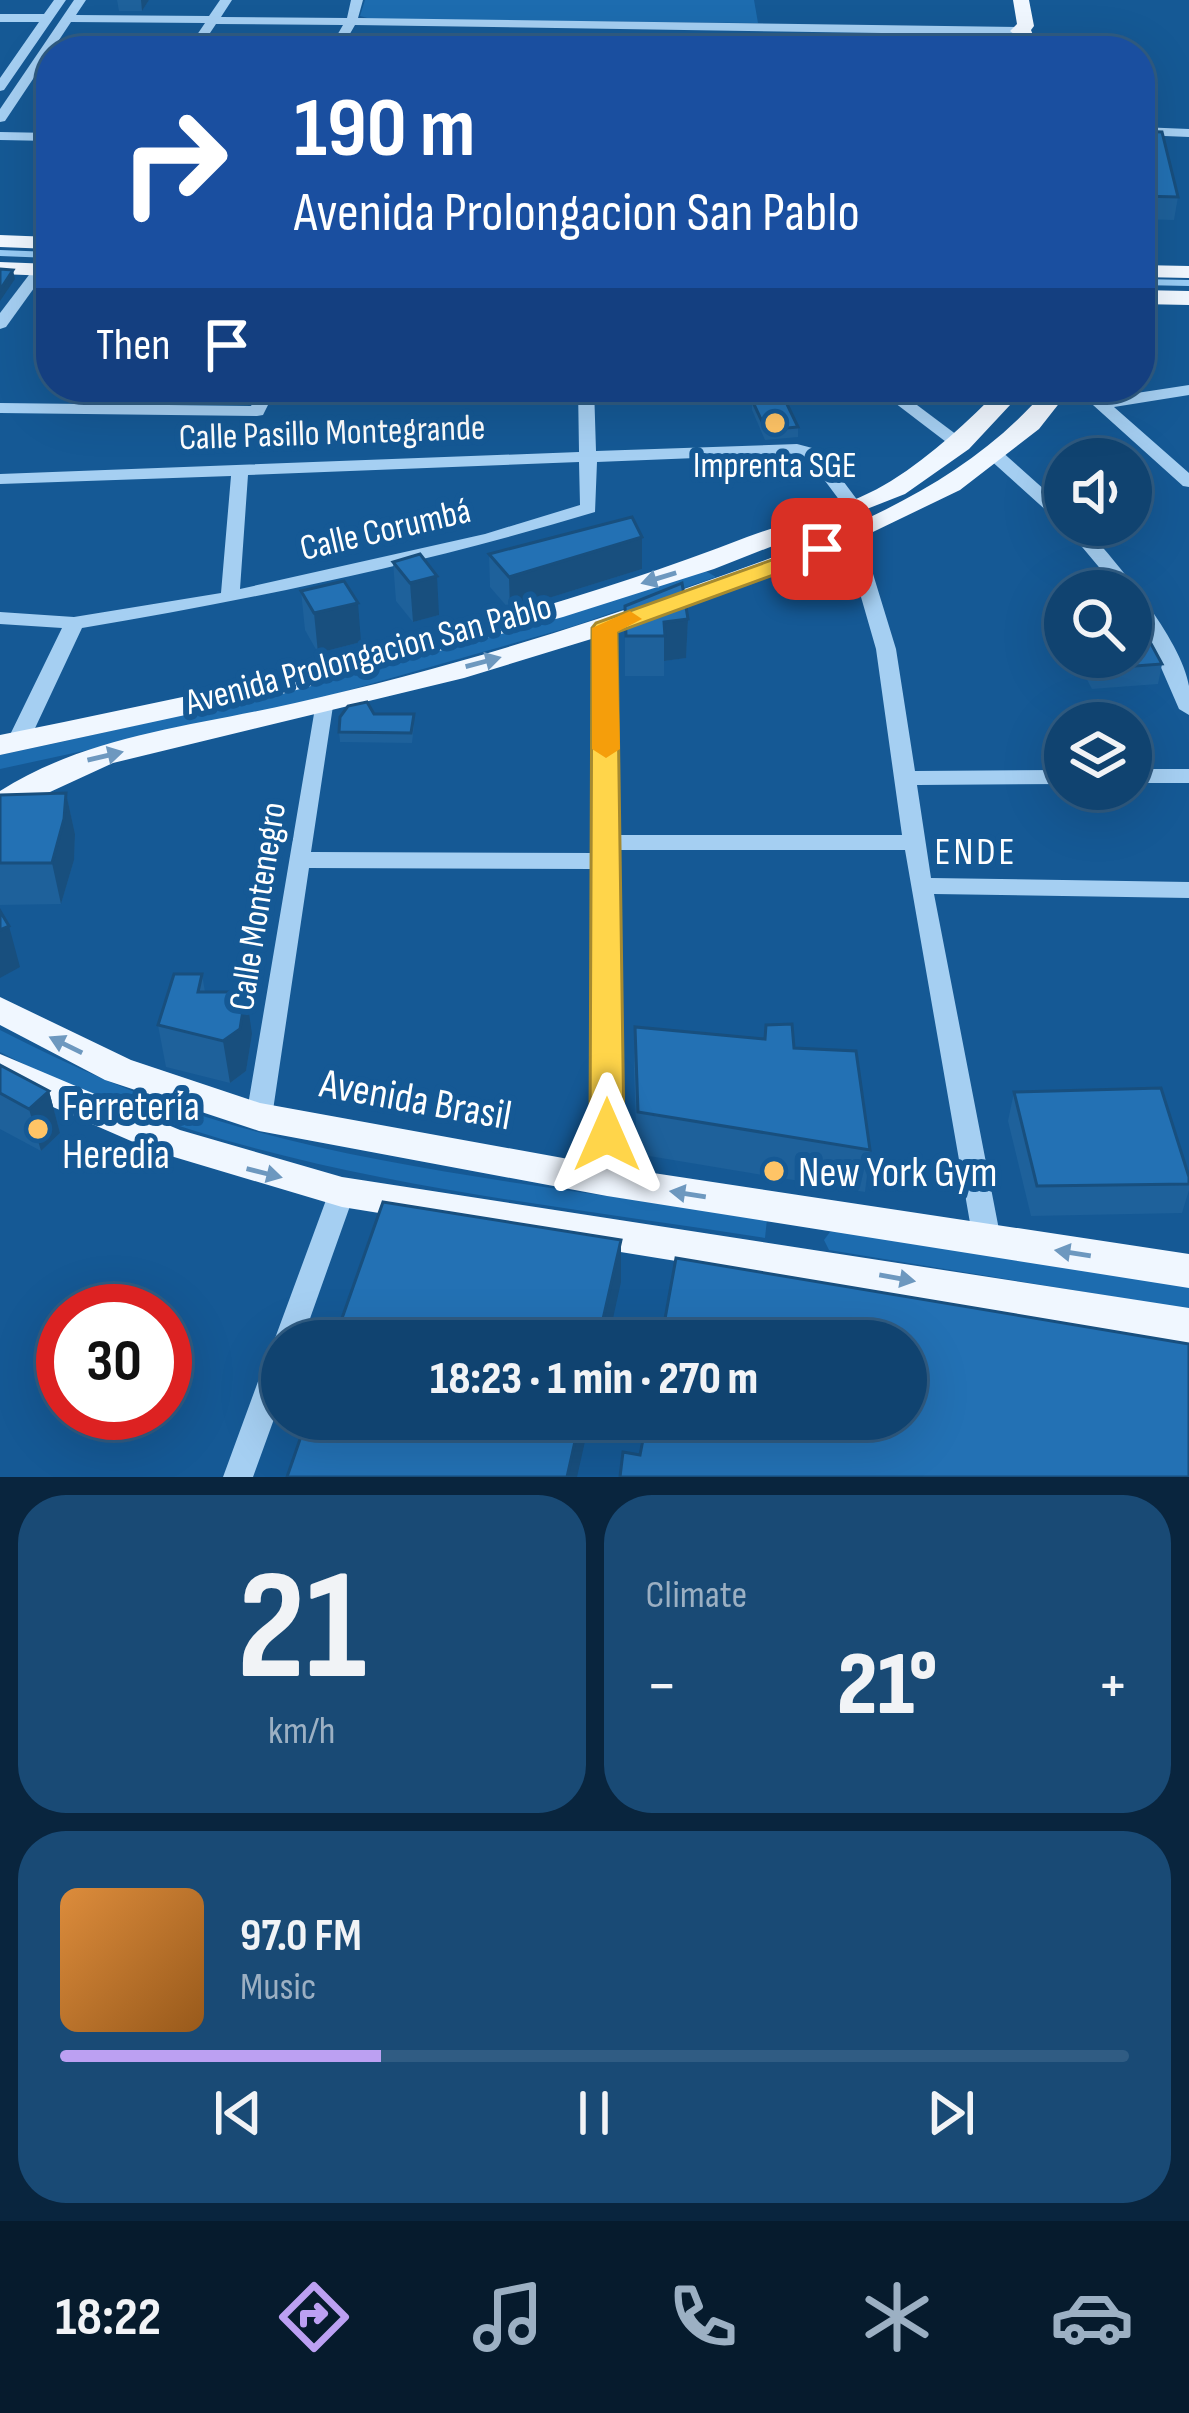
<!DOCTYPE html>
<meta charset="utf-8">
<style>
:root{--surface:#104370;--page:#194a75;--text:#f1f3f6;--muted:#9cb0c3;--line:#305c83;--accent:#bca0f2}
body{margin:0;font-family:"Sofia Sans Condensed",sans-serif;background:var(--page);color:var(--text);height:100vh;display:flex;flex-direction:column;font-size:45px;white-space:nowrap}
*{box-sizing:border-box;margin:0}
p{font-size:39px;color:var(--muted)}
.icon{flex:none;width:66px;height:66px;fill:none;stroke:currentColor;stroke-width:2;stroke-linecap:round;stroke-linejoin:round}
.map{position:relative;height:1477px;overflow:hidden}
.panel{display:flex;flex-direction:column;gap:18px;padding:18px;background:#09253e;flex:1}
.panel>*{flex:none}
.top-card{position:absolute;left:36px;top:36px;width:1119px;height:366px;border-radius:48px;box-shadow:0 12px 48px #0002,0 0 0 3px var(--line);background:#1a4fa0;color:#fff;overflow:hidden}
.tools{position:absolute;left:1044px;top:438px;display:grid;gap:24px}
.tools a{display:grid;place-items:center;width:108px;height:108px;border-radius:50%;background:var(--surface);box-shadow:0 12px 48px #0002,0 0 0 3px var(--line);font-size:60px}
.speed{position:absolute;left:36px;top:1284px;display:flex;gap:24px;font-size:60px;font-weight:700;text-align:center}
.speed>*{display:grid;place-content:center;width:156px;height:156px;border-radius:50%;background:var(--surface);box-shadow:0 12px 48px #0002,0 0 0 3px var(--line);line-height:1}
.speed .limit{border:18px solid #d22;background:#fff;color:#111}
.pin{position:absolute;display:grid;place-items:center;width:102px;height:102px;color:#fff;margin:-51px;border-radius:24px;box-shadow:0 6px 18px #0006}
.me{position:absolute;width:132px;margin:-66px;rotate:0deg;stroke-linejoin:round;filter:drop-shadow(0 0 9px #0008)}
.turn{display:flex;align-items:center;gap:42px;height:252px;padding:0 60px;font-size:54px}
.turn .icon{width:156px;height:156px;stroke-width:2.5}
.turn b{display:block;font-size:84px;line-height:102px}
.then{display:flex;align-items:center;height:114px;padding:0 60px;background:#0003;gap:24px;font-size:45px}
.big{font-size:90px;font-weight:800;line-height:1.1}
.panel .card{flex:1;display:flex;flex-direction:column;justify-content:center;gap:18px;min-width:0;padding:0 42px;border-radius:48px;background:var(--page)}
.panel .dial{align-items:center;gap:0}
.dial b{font-size:156px;line-height:1}
.song{display:flex;align-items:center;gap:36px}
.cover{width:144px;height:144px;border-radius:18px;background:linear-gradient(135deg,hsl(30 70% 55%),hsl(30 70% 35%))}
.played{height:12px;border-radius:6px;background:linear-gradient(90deg,var(--accent) 30%,var(--line) 30%)}
.keys{display:flex;justify-content:space-around;direction:ltr}
.heat{display:flex;justify-content:space-between;align-items:center;font-size:66px;direction:ltr}
.panel .tiles{flex:1;display:grid;gap:18px;grid-template-columns:1fr 1fr}
.card:last-child{grid-column:span 2}
.trip{position:absolute;left:261px;top:1320px;width:666px;height:120px;border-radius:60px;background:var(--surface);box-shadow:0 12px 48px #0002,0 0 0 3px var(--line);font-weight:800;line-height:120px;text-align:center}
.tabs{display:flex;height:192px;justify-content:space-around;align-items:center;background:#061b2d;color:var(--muted)}
.tabs .icon{width:84px;height:84px}
.tabs .on{color:var(--accent)}
.tabs b{font-size:54px;color:var(--text)}
.map>svg:first-child{display:block}
.green{fill:#1d6caf}
.lines{fill:none;stroke-linecap:round;stroke-linejoin:round}
.stream{stroke:#97cbf5;stroke-width:6}
.minor{fill:#a5cff2;fill-rule:evenodd}
.major{fill:#f0f7ff;fill-rule:evenodd}
.wall{fill:#1e619b}
.shaded-wall{fill:#184f7e}
.building{fill:#2371b4;stroke:#184f7e;stroke-width:3}
.oneway{fill:#6d98bf}
.route{fill:#ffd54a;stroke:#a68a30;stroke-width:3}
.slow{fill:#f59e0b}
.poi-dot{fill:#ffc466;stroke:#155995;stroke-width:4.5}
.labels{text-anchor:middle;stroke-width:12;stroke-linejoin:round;paint-order:stroke}
.street-label{font-size:36px;fill:#fff;stroke:#155995}
.poi-label{font-size:36px;fill:#fff;stroke:#155995}
.neighbourhood-label{font-size:39px;letter-spacing:3px;fill:#fff;stroke:#155995}
.near-street-label{font-size:42px;fill:#fff;stroke:#155995}
.near-poi-label{font-size:42px;fill:#fff;stroke:#155995;text-anchor:start}
</style>
<div class="map">
<svg width="1189" height="1477" viewBox="0 0 1189 1477">
<rect width="100%" height="100%" fill="#155995"/>
<!-- green -->
<g class="green">
<path d="M365 0H754L758 23 371 19 360 16Z"/>
<path d="M704 570 716 577 574 626 300 704 0 769V755C239 704 472 648 704 570Z"/>
<path d="M0 1030C70 1066 143 1099 219 1121 390 1173 590 1191 767 1219L765 1238C505 1197 237 1175 0 1052Z"/>
<path d="M839 1231 1189 1287V1309L829 1250 824 1240 830 1232Z"/>
</g>
<g class="lines">
<!-- stream -->
<g class="stream">
<path d="M0 253 51 255"/>
<path d="M1140 282 1189 283"/>
</g>
<!-- minor -->
<g class="minor">
<path d="M54 0H66L4 90 0 91V78L39 22H0V14H44Z"/>
<path d="M74 0H86L76 15 209 16 220 0H232L221 17 347 18 351 0H363L358 18 1018 27 1024 31 1018 35 355 25 340 51H328L343 25 216 24 198 51H186L205 23 71 22 5 121 0 122V109Z"/>
<path d="M1140 127 1189 129V137L1140 135Z"/>
<path d="M0 132 51 133V141L0 140Z"/>
<path d="M35 267 47 270 6 327 0 329V313Z"/>
<path d="M1189 385V395L1114 407 1189 473V487L1183 486 1073 387H1091L1104 398Z"/>
<path d="M261 387H277L263 415 257 416 0 413V403L251 406Z"/>
<path d="M578 387H594L596 451 797 444 820 450 864 509 855 514 849 513 808 458 796 454 597 462 595 512C427 563 255 599 82 628L29 741 18 748 7 741 62 628 0 624V612L74 617 221 593 231 476 0 484V474L579 452ZM579 462 580 505 485 534 240 589 248 475Z"/>
<path d="M874 387H893L969 444 966 448H954Z"/>
<path d="M994 449 1000 450 1065 508V525H1083C1115 560 1182 640 1189 686 1189 695 1189 706 1189 715L1179 709 1156 656 1131 609V591H1119L1067 529 1064 525 1065 523 1059 522 988 458V450Z"/>
<path d="M853 532 862 538 896 649 915 771 1065 770V784L917 785 931 878 1189 882V898L934 894 1001 1240 997 1248 987 1251 977 1248 973 1240 905 850H617L620 1181 616 1189 607 1192 598 1189 594 1181 595 869 309 868 272 1117 268 1124 259 1127 250 1124 246 1117 316 702H330L333 706 311 852 595 853V628L605 622 615 628 617 835H902L876 649 844 538Z"/>
<rect x="1131" y="769" width="58" height="14"/>
<path d="M342 1181 352 1184 355 1192 302 1341H282V1397L253 1477H223L267 1357 276 1346 274 1341 329 1192 332 1184Z"/>
</g>
<!-- major -->
<g class="major">
<path d="M1013 0H1029L1034 26 1031 30 1039 51H1021L1019 38 1010 31 1017 24Z"/>
<path d="M0 235 51 237V249L0 247Z"/>
<path d="M0 262 51 264V276L0 274Z"/>
<path d="M1140 265 1189 266V278L1140 277Z"/>
<path d="M1140 290 1189 291V305L1140 304Z"/>
<path d="M1002 387H1027L969 449 905 494 714 569 563 617 278 695 0 755V735C252 684 507 630 747 537 793 520 849 507 891 481 934 454 967 422 1002 387Z"/>
<path d="M1048 387H1072L1039 429 960 490 819 558 624 629 464 678 113 763 0 815V791C88 735 195 726 295 703 428 673 559 634 687 588 817 542 958 496 1048 387Z"/>
<path d="M0 997 131 1060 260 1103 607 1166 1189 1254V1288L607 1196 259 1131 105 1080 0 1025Z"/>
<path d="M0 1054 180 1130 342 1177 1189 1308V1344L342 1207 154 1151 0 1084Z"/>
</g>
</g>
<!-- wall -->
<g class="wall">
<path d="M117 0H149L142 11H119Z"/>
<path d="M1140 131 1178 197 1174 220 1140 219Z"/>
<path d="M752 400 798 427V437L765 440 752 410Z"/>
<path d="M642 537V569L510 610 490 587 489 554Z"/>
<path d="M393 562 439 615 413 622 396 601Z"/>
<path d="M301 591 361 642 318 653 305 630Z"/>
<path d="M625 606 688 619 686 658 664 661V676H625Z"/>
<path d="M1081 657H1131L1162 664 1158 684 1092 689 1079 665Z"/>
<path d="M414 725 412 743 340 742 339 732Z"/>
<path d="M66 793 75 834 74 860 61 904 0 905V795Z"/>
<path d="M202 974 205 992 252 1034 246 1071 230 1083 166 1067 158 1025Z"/>
<path d="M635 1027 794 1048 870 1150 865 1192 637 1154 634 1069Z"/>
<path d="M0 1065 49 1091 60 1133 41 1151 0 1129Z"/>
<path d="M1014 1092 1189 1177V1190L1182 1213 1031 1216 1008 1121Z"/>
</g>
<!-- shaded-wall -->
<g class="shaded-wall">
<path d="M141 0H149L142 11Z"/>
<path d="M13 270 15 279 0 301V290Z"/>
<path d="M642 537V569L510 610 509 577Z"/>
<path d="M437 576 439 615 413 622 410 583Z"/>
<path d="M358 603 361 642 318 653 314 613Z"/>
<path d="M688 619 686 658 664 661V622Z"/>
<path d="M66 793 75 834 74 860 61 904 52 863Z"/>
<path d="M9 926 20 967 0 978V930Z"/>
<path d="M246 992 252 1034 246 1071 230 1083 223 1041Z"/>
<path d="M49 1091 60 1133 41 1151 29 1109Z"/>
<path d="M621 1240V1282L608 1341H598Z"/>
<path d="M580 1419H590L577 1477H567Z"/>
</g>
<!-- building -->
<g class="building">
<path d="M1140 131 1162 132 1178 197 1140 196Z"/>
<path d="M0 269 13 270 0 290Z"/>
<path d="M784 398 798 427 766 430 752 400Z"/>
<path d="M632 517 642 537 509 577 489 554Z"/>
<path d="M420 554 437 576 410 583 393 562Z"/>
<path d="M344 581 358 603 314 613 301 591Z"/>
<path d="M682 583 688 619 664 622 665 636H626L625 606Z"/>
<path d="M1149 640 1162 664 1096 669 1089 657H1131V641Z"/>
<path d="M367 702 374 714H414L411 733 339 732 340 717 348 706Z"/>
<path d="M66 793 64 819 52 863H0V795Z"/>
<path d="M0 911 9 926 0 930Z"/>
<path d="M174 974H202L198 992H246L240 1029 223 1041 158 1025Z"/>
<path d="M792 1024 794 1048 856 1051 870 1150 638 1112 635 1027 765 1039 766 1025Z"/>
<path d="M0 1065 49 1091 29 1109 0 1093Z"/>
<path d="M1161 1088 1189 1177V1184L1037 1186 1014 1092Z"/>
<path d="M383 1202 621 1240 598 1341H334Z"/>
<path d="M676 1258 1189 1344V1477H620L623 1452 640 1455 647 1419H906V1341H661Z"/>
<path d="M307 1419H580L567 1477H287Z"/>
</g>
<!-- one-way arrows -->
<defs><path id="oneway-solid" d="M-6-.8H1V-3.2L6.5 0L1 3.2V.8H-6Z" transform="scale(3)"/></defs>
<g class="oneway">
<use href="#oneway-solid" transform="translate(659 578) rotate(163)"/>
<use href="#oneway-solid" transform="translate(483 662) rotate(-15)"/>
<use href="#oneway-solid" transform="translate(105 756) rotate(-13)"/>
<use href="#oneway-solid" transform="translate(66 1045) rotate(-154)"/>
<use href="#oneway-solid" transform="translate(264 1173) rotate(14)"/>
<use href="#oneway-solid" transform="translate(688 1194) rotate(-171)"/>
<use href="#oneway-solid" transform="translate(1073 1253) rotate(-171)"/>
<use href="#oneway-solid" transform="translate(897 1278) rotate(10)"/>
</g>
<!-- route -->
<path class="route" d="M822 542 831 544V554L617 632 624 1135 619 1144 607 1148 595 1144 590 1135 592 628 596 623Z"/>
<!-- slow -->
<path class="slow" d="M630 611 642 619 617 632 620 749 606 758 592 749V628Z"/>
<!-- markers -->
<g class="poi-dot">
<circle cx="775" cy="423" r="12"/>
<circle cx="38" cy="1129" r="12"/>
<circle cx="774" cy="1171" r="12"/>
</g>
<g class="labels">
<!-- street labels -->
<g class="street-label">
<text transform="translate(332 431) rotate(-2)" y="13">Calle Pasillo Montegrande</text>
<text transform="translate(385 528) rotate(-13)" y="13">Calle Corumbá</text>
<text transform="translate(368 653) rotate(-15)" y="13">Avenida Prolongacion San Pablo</text>
<text transform="translate(256 906) rotate(-81)" y="13">Calle Montenegro</text>
</g>
<!-- poi labels -->
<g class="poi-label">
<text x="775" y="477">Imprenta SGE</text>
</g>
<!-- neighbourhood labels -->
<g class="neighbourhood-label">
<text x="976" y="864">ENDE</text>
</g>
<!-- near-street labels -->
<g class="near-street-label">
<text transform="translate(416 1098) rotate(10)" y="15">Avenida Brasil</text>
</g>
<!-- near-poi labels -->
<g class="near-poi-label">
<text x="62" y="1120">Ferretería<tspan x="62" dy="48">Heredia</tspan></text>
<text x="798" y="1186">New York Gym</text>
</g>
</g>
</svg>
<div class="tools">
<a><svg class="icon" aria-label="sound" viewBox="0 0 24 24"><path d="M4 9h4l5-4v14l-5-4H4zM17 9q2 3 0 6"/></svg></a>
<a><svg class="icon" aria-label="search" viewBox="0 0 24 24"><circle cx="10" cy="10" r="6"/><path d="M15 15l6 6"/></svg></a>
<a><svg class="icon" aria-label="layers" viewBox="0 0 24 24"><path d="M12 4l9 5-9 5-9-5zM3 14l9 5 9-5"/></svg></a>
</div>
<div class="speed"><div class="limit">30</div></div>
<div class="pin" style="left:822px;top:549px;background:#d93025"><svg class="icon" aria-label="arrive" viewBox="0 0 24 24"><path d="M6 21V4h12l-3 4 3 4H6"/></svg></div>
<svg class="me" style="left:607px;top:1135px" viewBox="-20 -20 40 40"><path d="M0-17L14 15 0 8-14 15z" fill="#ffd54a" stroke="#fff" stroke-width="4"/></svg>
<div class="trip">18:23 · 1 min · 270 m</div>
<div class="top-card">
<div class="turn"><svg class="icon" aria-label="right" viewBox="0 0 24 24"><path d="M7 20v-9h11M14 6l5 5-5 5"/></svg><div><b>190 m</b>Avenida Prolongacion San Pablo</div></div>
<div class="then">Then<svg class="icon" aria-label="arrive" viewBox="0 0 24 24"><path d="M6 21V4h12l-3 4 3 4H6"/></svg></div>
</div>
</div>
<section class="panel">
<div class="tiles">
<div class="card dial"><b>21</b><p>km/h</p></div>
<div class="card"><p>Climate</p>
<div class="heat"><a>−</a><b class="big">21°</b><a>+</a></div>
</div>
<div class="card">
<div class="song"><i class="cover"></i><div><b>97.0 FM</b><p>Music</p></div></div>
<div class="played"></div>
<div class="keys"><svg class="icon" aria-label="previous" viewBox="0 0 24 24"><path d="M18 5L8 12l10 7zM5 5v14"/></svg><svg class="icon" aria-label="pause" viewBox="0 0 24 24"><path d="M8 5v14M16 5v14"/></svg><svg class="icon" aria-label="next" viewBox="0 0 24 24"><path d="M6 5l10 7-10 7zM19 5v14"/></svg></div>
</div>
</div>
</section>
<nav class="tabs">
<b>18:22</b>
<svg class="icon on" aria-label="directions" viewBox="0 0 24 24"><path d="M12 3l9 9-9 9-9-9zM9 14v-3h6M13 9l2 2-2 2"/></svg>
<svg class="icon" aria-label="music" viewBox="0 0 24 24"><path d="M9 18V5l10-2v13"/><circle cx="6" cy="18" r="3"/><circle cx="16" cy="16" r="3"/></svg>
<svg class="icon" aria-label="phone" viewBox="0 0 24 24"><path d="M5 4h4l2 5-3 2q2 4 5 5l2-3 5 2v4C11 20 4 13 5 4z"/></svg>
<svg class="icon" aria-label="climate" viewBox="0 0 24 24"><path d="M12 3v18M4 7l16 10M4 17L20 7"/></svg>
<svg class="icon" aria-label="car" viewBox="0 0 24 24"><path d="M5 17H2v-5l4-1 3-4h7l3 4 3 1v5h-3M9 17h6M6 11h13"/><circle cx="7" cy="17" r="2"/><circle cx="17" cy="17" r="2"/></svg>
</nav>
